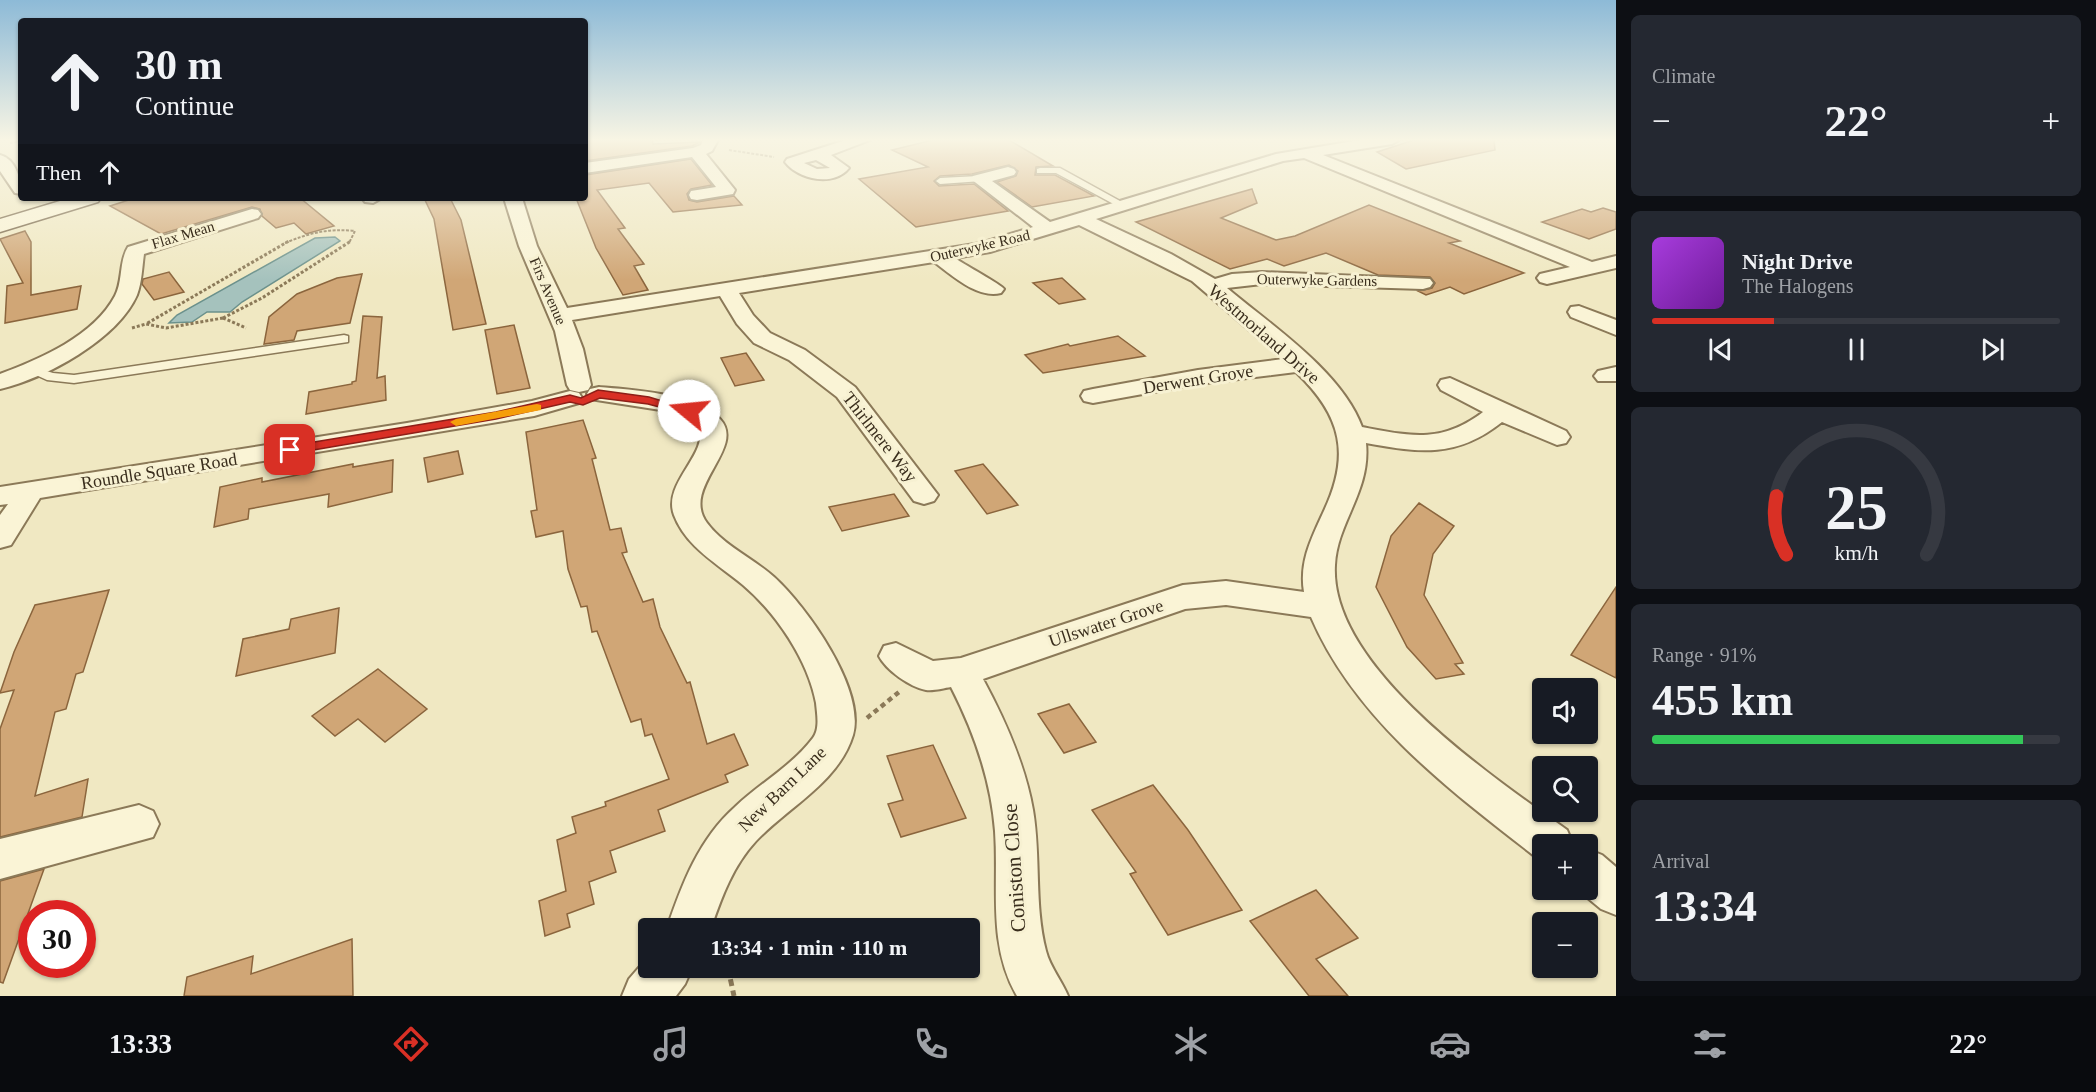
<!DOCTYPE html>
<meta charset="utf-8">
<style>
:root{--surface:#171b24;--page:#242831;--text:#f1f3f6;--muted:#9ea1a6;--line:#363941;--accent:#d93025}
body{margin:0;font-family:Georgia,serif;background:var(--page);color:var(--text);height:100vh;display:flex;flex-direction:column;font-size:22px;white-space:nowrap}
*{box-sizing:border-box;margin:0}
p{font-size:20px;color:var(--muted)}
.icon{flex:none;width:33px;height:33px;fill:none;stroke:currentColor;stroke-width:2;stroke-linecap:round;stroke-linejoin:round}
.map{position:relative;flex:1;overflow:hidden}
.panel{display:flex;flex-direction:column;gap:15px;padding:15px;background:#0d0f14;width:480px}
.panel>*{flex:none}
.banner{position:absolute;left:18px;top:18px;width:570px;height:183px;border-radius:6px;box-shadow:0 2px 4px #0004;background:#171b24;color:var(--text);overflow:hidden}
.tools{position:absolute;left:1532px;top:678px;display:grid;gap:12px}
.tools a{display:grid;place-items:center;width:66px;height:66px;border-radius:6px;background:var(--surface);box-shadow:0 2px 4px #0004;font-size:30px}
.speed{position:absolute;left:18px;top:900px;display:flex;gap:12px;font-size:30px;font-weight:700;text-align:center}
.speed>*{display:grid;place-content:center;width:78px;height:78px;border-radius:50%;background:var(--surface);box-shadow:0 2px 4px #0004;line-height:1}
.speed .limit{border:9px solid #d22;background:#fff;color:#111}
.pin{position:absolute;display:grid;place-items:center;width:51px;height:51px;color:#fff;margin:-26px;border-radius:12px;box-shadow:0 3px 9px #0006}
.me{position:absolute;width:66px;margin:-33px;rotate:287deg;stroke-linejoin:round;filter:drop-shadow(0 0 4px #0008)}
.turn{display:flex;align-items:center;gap:21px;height:126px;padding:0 18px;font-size:27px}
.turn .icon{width:78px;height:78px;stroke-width:2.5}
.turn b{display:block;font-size:42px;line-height:51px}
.then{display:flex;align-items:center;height:57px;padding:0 18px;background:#0003;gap:12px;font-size:22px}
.big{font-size:45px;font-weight:700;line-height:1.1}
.panel .widget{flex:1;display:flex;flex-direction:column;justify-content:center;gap:9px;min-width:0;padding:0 21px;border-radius:9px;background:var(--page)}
.panel .dial{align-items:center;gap:0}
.dial svg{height:156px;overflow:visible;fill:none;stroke:var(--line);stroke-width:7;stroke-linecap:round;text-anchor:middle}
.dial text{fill:var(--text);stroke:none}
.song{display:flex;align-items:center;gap:18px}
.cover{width:72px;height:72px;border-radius:9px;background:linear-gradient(135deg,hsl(280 70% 55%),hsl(280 70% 35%))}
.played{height:6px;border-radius:3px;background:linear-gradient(90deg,var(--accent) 30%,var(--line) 30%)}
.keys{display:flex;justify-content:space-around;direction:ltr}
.heat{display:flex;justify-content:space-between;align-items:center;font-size:33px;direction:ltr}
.charge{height:9px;border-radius:4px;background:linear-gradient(90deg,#34c759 91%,var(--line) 0)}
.trip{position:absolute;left:638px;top:918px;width:342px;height:60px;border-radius:6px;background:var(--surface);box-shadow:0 2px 4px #0004;font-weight:700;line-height:60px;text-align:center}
.tab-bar{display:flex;height:96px;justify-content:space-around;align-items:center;background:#090b0e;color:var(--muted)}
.tab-bar .icon{width:42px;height:42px}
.tab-bar .on{color:var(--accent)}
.tab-bar b{font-size:27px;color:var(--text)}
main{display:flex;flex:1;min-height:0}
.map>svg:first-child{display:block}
.water{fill:#a5c2bd;stroke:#6b918c;stroke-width:1.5}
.building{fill:#d0a676;stroke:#8b653d;stroke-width:1.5}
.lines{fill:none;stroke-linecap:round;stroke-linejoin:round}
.service-casing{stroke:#8b7958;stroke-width:3}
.minor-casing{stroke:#8b7958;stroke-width:4}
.secondary-casing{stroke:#6d5a3c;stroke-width:3}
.path-far3{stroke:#8b7958;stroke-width:2;stroke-dasharray:3 1.5;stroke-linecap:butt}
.path-far2{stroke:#8b7958;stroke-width:3;stroke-dasharray:3 2;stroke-linecap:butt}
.path-far1{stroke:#8b7958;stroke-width:4.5;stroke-dasharray:5 4;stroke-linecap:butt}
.path{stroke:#8b7958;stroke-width:5;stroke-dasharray:7 4.5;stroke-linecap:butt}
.service{fill:#faf4d6;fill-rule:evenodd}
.minor{fill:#faf4d6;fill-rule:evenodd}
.secondary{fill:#faf4d6;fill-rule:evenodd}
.route{fill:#d93025;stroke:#8d1f18;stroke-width:1.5}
.slow{fill:#f59e0b}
.labels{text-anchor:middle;stroke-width:6;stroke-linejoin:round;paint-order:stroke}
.far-street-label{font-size:15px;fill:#3a2e1d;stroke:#f7f1d2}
.street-label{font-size:18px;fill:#3a2e1d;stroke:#f7f1d2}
.near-street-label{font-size:21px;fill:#3a2e1d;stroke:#f7f1d2}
</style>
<main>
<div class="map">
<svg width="1616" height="996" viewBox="0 0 1616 996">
<rect width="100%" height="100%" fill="#f0e8c2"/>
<!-- water -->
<path class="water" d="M335 237 340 241 242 302 230 312H207L192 322 169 323 177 315 315 238Z"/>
<!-- building -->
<g class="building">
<path d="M585 140H652L653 144 700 142 692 146 585 161Z"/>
<path d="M933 140H1009L1053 166 1036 167 1035 175H1055L1094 196 1032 207 997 182 1016 176 1018 171 1009 165 972 174 940 176 934 181 939 186 974 184 1008 211 916 227 859 179 928 167 892 150Z"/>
<path d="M1414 140H1494L1495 150 1406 169 1377 152Z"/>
<path d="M691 159 712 185 691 189 687 194 689 200 697 202 734 196 742 205 673 212 649 183 597 190 625 228 618 229 644 264 634 266 648 290 623 295 596 248 576 198H585V175Z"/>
<path d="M1252 189 1257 203 1221 218 1276 240 1295 236 1369 205 1460 241 1449 243 1524 273 1464 294 1450 287 1426 295 1418 291 1432 288 1435 283 1430 277 1378 275 1326 253 1284 266 1267 259 1230 269 1136 222Z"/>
<path d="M135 198H300L334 226 306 234 294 223 276 228 262 216 260 209 252 207 161 234 110 206Z"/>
<path d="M424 198H450L461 220 486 324 453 330 434 219Z"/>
<path d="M1603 208 1616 212V229L1589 239 1542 222 1582 209 1591 212Z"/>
<path d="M25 231 31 242V295L81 286 77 309 5 323 7 286 23 283 0 239Z"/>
<path d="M169 272 184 292 154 300 142 284 143 279Z"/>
<path d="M362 274 350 323 297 331 294 340 264 344 269 317 297 294 337 278Z"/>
<path d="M1062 278 1085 299 1059 304 1033 283Z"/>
<path d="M363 316 382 317 377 378 385 376 386 400 306 414 309 392 352 384V382L356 381Z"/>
<path d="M514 325 530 388 497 394 485 330Z"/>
<path d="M1118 336 1145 356 1043 373 1025 355 1068 344 1070 346Z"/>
<path d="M746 353 764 380 735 386 721 358Z"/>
<path d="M583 420 596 458 592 459 610 530 621 528 627 552 622 553 643 602 653 599 660 627 687 683 690 682 707 744 734 734 748 765 725 775 728 782 658 810 665 831 610 851 616 872 589 882 594 904 567 914 570 927 545 936 539 901 566 891 557 840 576 833 572 817 606 806 605 802 669 779 652 734 645 736 641 719 631 722 597 631 592 632 587 606 581 607 568 569 563 531 536 537 531 511 537 510 526 432Z"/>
<path d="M458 451 463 474 428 482 424 458Z"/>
<path d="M393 460 392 492 328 507 329 494 249 509 248 519 214 527 220 487 262 478V482L353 464V467Z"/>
<path d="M983 464 1018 505 987 514 955 471Z"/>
<path d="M894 494 909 516 842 531 829 507Z"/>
<path d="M1419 503 1454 526 1433 554 1424 595 1463 663 1455 664 1464 674 1436 679 1407 647 1376 587 1391 536Z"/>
<path d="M1616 587V678L1571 655Z"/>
<path d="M109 590 83 672 76 674 66 709 55 712 35 796 88 779 82 817 0 837V729L14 690 0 693 14 652 35 605Z"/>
<path d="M339 608 335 653 236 676 243 639 289 629 291 619Z"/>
<path d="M378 669 427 709 385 742 358 719 335 736 312 716Z"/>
<path d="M1069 704 1096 742 1064 753 1038 714Z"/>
<path d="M933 745 966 818 901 837 888 804 903 800 887 756Z"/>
<path d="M1153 785 1188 830 1242 910 1168 935 1130 874 1136 872 1092 810Z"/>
<path d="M44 869 3 983 0 982V881Z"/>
<path d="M1316 890 1358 938 1316 959 1348 996H1309L1250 921Z"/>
<path d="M352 939 353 996H184L187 977 253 956 251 974Z"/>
</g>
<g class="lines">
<defs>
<g id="service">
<path d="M1040 168H1060L1129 206 1121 208 1056 173H1037V169Z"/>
<path d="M979 176 983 179 982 181 940 184 936 181 940 178Z"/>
<path d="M344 335 348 336V342L74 383 47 380 25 370 31 366 53 373 74 375Z"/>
</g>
<g id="minor">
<path d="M703 140H718L712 151 706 154 735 190 733 194 697 200 691 199 689 195 691 191 716 187 692 157 585 173V163L693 148 701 145Z"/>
<path d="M846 140H870L831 155 849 168C834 187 799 180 785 162L787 159ZM816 160 830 168 817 169 804 163Z"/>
<path d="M1360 140H1399L1392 144 1323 155 1592 262 1616 256V268L1547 284 1540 282 1537 278 1540 274 1570 267 1304 158 1283 161 1096 219 1171 254 1215 279 1232 274 1262 272 1430 279 1433 283 1430 287 1423 289 1262 284 1227 288C1271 325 1342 372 1362 427 1410 436 1441 444 1483 412L1441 390 1438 385 1441 380 1450 378 1566 431 1570 437 1566 443 1557 445 1502 422C1457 458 1420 453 1366 443 1371 491 1337 522 1335 565 1329 667 1493 777 1567 830L1573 844H1542V860L1537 858C1451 791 1356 721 1311 617L1226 605 1185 609 983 679C1005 720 1025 764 1033 810 1041 857 1034 905 1046 951 1050 967 1062 981 1068 996H1017C987 944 999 887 995 831 991 780 974 732 951 687 944 688 934 691 926 690 910 687 886 670 879 656L884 646 896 643 933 661 961 658 1183 585 1226 581 1304 592C1299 563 1311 539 1323 513 1351 455 1342 416 1296 372L1198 384 1093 403 1084 401 1081 396 1084 391 1093 389 1198 370 1283 359 1192 281 1079 225 990 252 955 258C963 264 1002 285 1004 289L1001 293C977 299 952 275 934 262L739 293 753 315 770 333 805 350 855 387 938 495 934 501 924 504 914 501 837 397 789 360 754 343 737 324 720 296 572 320 583 349 591 385 588 390 579 392 570 390 567 385 555 331 519 246 504 198H522L537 246 567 308 981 243 1033 227 971 179 973 176 1008 167 1014 169 1016 172 1014 175 992 181 1050 222 1276 154Z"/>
<path d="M0 155C16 159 21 180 21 194L15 193 0 171Z"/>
<path d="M362 198H382L373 203 365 202Z"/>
<path d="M252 209 258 210 261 214 258 218 144 254C142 268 142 282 137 295 117 340 46 378 0 389V374C40 359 94 336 115 296 123 281 119 261 128 247Z"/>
<path d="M1579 306 1616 320V335L1571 317 1568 312 1571 307Z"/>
<path d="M1616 367V381H1598L1594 376 1598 371Z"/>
<path d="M599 387C632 390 696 393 720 419 747 448 680 487 707 523 724 546 753 558 774 577 806 606 866 689 853 735 839 782 788 807 756 841 733 866 722 896 711 928H667C682 884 699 839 735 807 760 783 792 766 813 738 820 729 817 714 816 703 808 660 776 613 743 585 718 564 686 547 674 515 662 483 709 454 699 427L667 411 590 399 587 394 590 389Z"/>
<path d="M570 391 579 393 582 398 579 403 534 416 40 498 11 545 0 548V515L8 504 0 505V487L407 423 532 401Z"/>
<path d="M139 805 153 811 159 824 153 837 0 879V839Z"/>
<path d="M1587 849 1602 855 1616 867V915L1601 909 1578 890H1587Z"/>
<path d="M648 957V968H692L685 984 676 996H622L629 979Z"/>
</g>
<path id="secondary" d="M70 198H101L98 202 0 232V219Z"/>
</defs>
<!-- service casing -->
<use href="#service" class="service-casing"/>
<!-- minor casing -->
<use href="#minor" class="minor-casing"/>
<!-- secondary casing -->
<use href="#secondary" class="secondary-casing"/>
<!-- path-far3 -->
<g class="path-far3">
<path d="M10 143 21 141"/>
<path d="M729 150 774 157"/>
<path d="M285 243C309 233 329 228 355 231L349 243"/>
</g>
<!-- path-far2 -->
<g class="path-far2">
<path d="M223 318 246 328"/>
<path d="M223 318 166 328 146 324 289 241"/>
<path d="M223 318 262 298 351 241"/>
<path d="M132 328 146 324"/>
</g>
<!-- path-far1 -->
<path class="path-far1" d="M867 718 899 692"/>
<!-- path -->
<path class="path" d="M728 968 734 996"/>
<!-- service -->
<use href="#service" class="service"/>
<!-- minor -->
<use href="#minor" class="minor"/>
<!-- secondary -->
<use href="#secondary" class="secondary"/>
</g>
<!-- sky -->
<linearGradient id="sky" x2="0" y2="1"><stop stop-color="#8dbad7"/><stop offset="0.5" stop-color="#f8f5e4"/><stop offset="1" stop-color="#f8f5e4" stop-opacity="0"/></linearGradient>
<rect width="1616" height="280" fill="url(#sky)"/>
<!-- route -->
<path class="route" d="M598 390 649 397 695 411 689 415 648 404 600 398 583 405 570 402 496 419 290 454 283 450 290 446 496 412 570 395 581 398Z"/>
<!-- slow -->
<path class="slow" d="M537 404 541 405V410L456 426 450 422 456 419Z"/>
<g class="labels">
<!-- far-street labels -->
<g class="far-street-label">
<text transform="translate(183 235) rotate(-17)" y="5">Flax Mean</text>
<text transform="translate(980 246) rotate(-13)" y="5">Outerwyke Road</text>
<text transform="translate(1317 280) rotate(1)" y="5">Outerwyke Gardens</text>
<text transform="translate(548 291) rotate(67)" y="5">Firs Avenue</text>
</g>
<!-- street labels -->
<g class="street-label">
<text transform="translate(1264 334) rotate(41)" y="6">Westmorland Drive</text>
<text transform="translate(1198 379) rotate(-9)" y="6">Derwent Grove</text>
<text transform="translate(880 437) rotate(52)" y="6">Thirlmere Way</text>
<text transform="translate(159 471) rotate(-9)" y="6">Roundle Square Road</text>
<text transform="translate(1106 623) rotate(-18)" y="6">Ullswater Grove</text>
<text transform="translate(782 789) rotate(-44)" y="6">New Barn Lane</text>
</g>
<!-- near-street labels -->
<g class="near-street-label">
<text transform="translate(1014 868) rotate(-94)" y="7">Coniston Close</text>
</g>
</g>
</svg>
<div class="tools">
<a><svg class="icon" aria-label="sound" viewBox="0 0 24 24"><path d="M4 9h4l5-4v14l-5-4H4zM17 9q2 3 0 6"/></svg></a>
<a><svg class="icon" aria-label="search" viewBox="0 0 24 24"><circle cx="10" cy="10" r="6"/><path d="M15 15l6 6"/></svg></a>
<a>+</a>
<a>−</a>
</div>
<div class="speed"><div class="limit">30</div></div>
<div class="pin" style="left:290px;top:450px;background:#d93025"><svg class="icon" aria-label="arrive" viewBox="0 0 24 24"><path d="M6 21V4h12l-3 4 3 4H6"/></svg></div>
<svg class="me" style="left:689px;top:411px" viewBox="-20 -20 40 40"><circle r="19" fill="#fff"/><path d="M0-13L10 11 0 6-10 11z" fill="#d93025"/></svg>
<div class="trip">13:34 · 1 min · 110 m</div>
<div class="banner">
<div class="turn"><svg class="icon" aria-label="ahead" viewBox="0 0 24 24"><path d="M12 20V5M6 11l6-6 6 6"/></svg><div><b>30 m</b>Continue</div></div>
<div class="then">Then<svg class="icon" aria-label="ahead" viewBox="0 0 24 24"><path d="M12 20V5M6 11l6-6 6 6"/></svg></div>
</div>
</div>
<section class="panel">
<div class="widget"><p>Climate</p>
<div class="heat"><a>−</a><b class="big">22°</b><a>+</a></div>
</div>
<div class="widget">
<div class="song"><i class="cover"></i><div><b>Night Drive</b><p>The Halogens</p></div></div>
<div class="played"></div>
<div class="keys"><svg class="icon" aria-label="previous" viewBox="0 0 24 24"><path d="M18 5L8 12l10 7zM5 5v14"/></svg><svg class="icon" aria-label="pause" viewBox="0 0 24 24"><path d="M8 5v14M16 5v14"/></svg><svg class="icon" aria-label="next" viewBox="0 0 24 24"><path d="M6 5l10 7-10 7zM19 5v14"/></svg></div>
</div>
<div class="widget dial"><svg viewBox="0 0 100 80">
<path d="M14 69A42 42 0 1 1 86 69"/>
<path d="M14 69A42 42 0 0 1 9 39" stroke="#d93025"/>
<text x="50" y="56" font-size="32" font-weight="700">25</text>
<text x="50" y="72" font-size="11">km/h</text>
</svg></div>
<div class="widget"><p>Range · 91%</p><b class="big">455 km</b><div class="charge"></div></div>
<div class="widget"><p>Arrival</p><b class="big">13:34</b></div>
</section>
</main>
<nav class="tab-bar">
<b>13:33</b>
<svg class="icon on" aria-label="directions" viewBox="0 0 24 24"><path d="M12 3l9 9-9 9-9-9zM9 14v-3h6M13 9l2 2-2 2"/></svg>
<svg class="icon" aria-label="music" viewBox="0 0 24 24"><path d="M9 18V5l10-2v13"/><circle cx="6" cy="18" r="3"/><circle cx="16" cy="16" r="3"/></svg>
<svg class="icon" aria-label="phone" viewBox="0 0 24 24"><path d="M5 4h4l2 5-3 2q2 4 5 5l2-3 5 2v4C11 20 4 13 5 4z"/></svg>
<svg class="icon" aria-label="climate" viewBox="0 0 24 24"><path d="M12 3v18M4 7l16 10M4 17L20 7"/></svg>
<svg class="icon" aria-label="car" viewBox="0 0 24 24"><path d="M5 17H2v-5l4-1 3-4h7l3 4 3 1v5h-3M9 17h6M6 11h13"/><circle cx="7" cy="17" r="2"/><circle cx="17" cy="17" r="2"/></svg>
<svg class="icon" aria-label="filters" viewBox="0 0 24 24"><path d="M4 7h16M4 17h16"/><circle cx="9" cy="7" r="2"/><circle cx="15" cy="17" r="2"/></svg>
<b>22°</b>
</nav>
